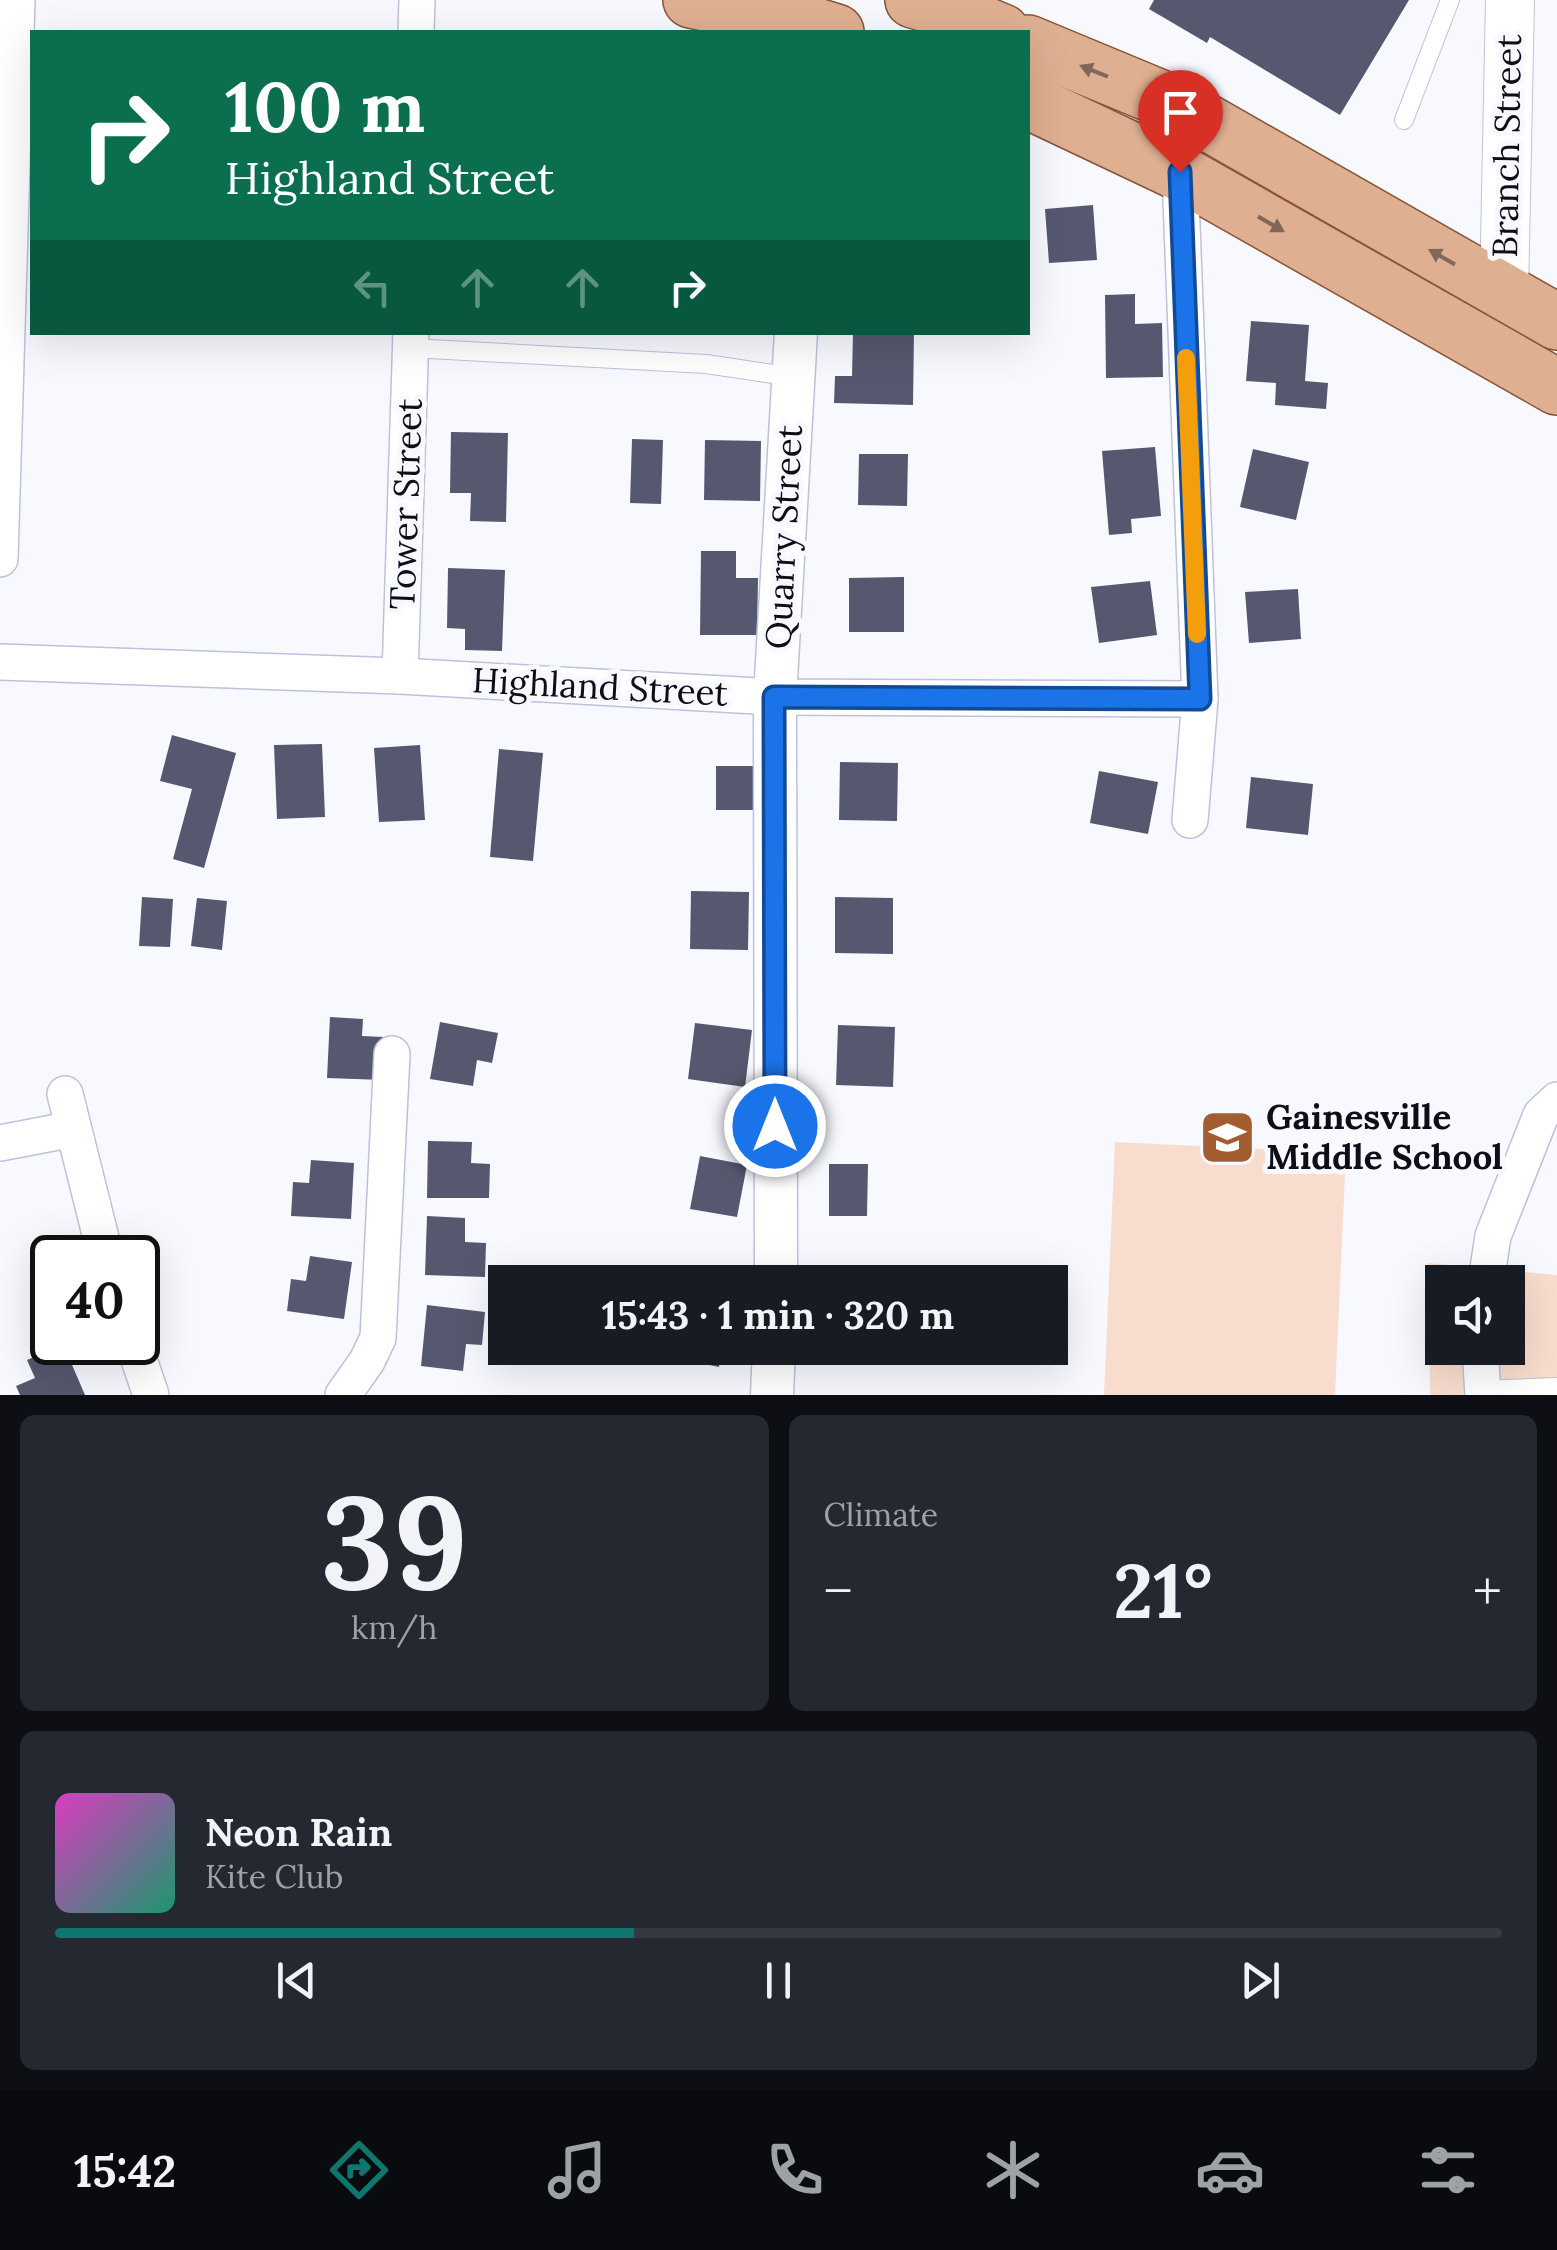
<!DOCTYPE html>
<meta charset="utf-8">
<style>
:root{--surface:#171b24;--page:#242831;--text:#f1f3f6;--muted:#9ea1a6;--line:#363941;--accent:#0f766e}
body{margin:0;font-family:Lora,serif;background:var(--page);color:var(--text);height:100vh;display:flex;flex-direction:column;font-size:38px;white-space:nowrap}
*{box-sizing:border-box;margin:0}
p{font-size:32px;color:var(--muted)}
.icon{flex:none;width:55px;height:55px;fill:none;stroke:currentColor;stroke-width:2;stroke-linecap:round;stroke-linejoin:round}
.map{position:relative;height:1395px;overflow:hidden}
.side{display:flex;flex-direction:column;gap:20px;padding:20px;background:#0d0f14;flex:1}
.side>*{flex:none}
.banner{position:absolute;left:30px;top:30px;width:1000px;height:305px;border-radius:0px;box-shadow:0 10px 40px #0002;background:#0b6e4f;color:#fff;overflow:hidden}
.buttons{position:absolute;left:1425px;top:1265px;display:grid;gap:20px}
.buttons a{display:grid;place-items:center;width:100px;height:100px;border-radius:0px;background:var(--surface);box-shadow:0 10px 40px #0002;font-size:50px}
.speed{position:absolute;left:30px;top:1235px;display:flex;gap:20px;font-size:50px;font-weight:700;text-align:center}
.speed>*{display:grid;place-content:center;width:130px;height:130px;border-radius:50%;background:var(--surface);box-shadow:0 10px 40px #0002;line-height:1}
.speed .limit{border:5px solid #111;border-radius:15px;background:#fff;color:#111}
.pin{position:absolute;display:grid;place-items:center;width:85px;height:85px;color:#fff;margin:-102px -42px;border-radius:50% 50% 50% 0;rotate:-45deg;box-shadow:0 0 10px #0007}
.pin .icon{rotate:45deg}
.me{position:absolute;width:110px;margin:-55px;rotate:0deg;stroke-linejoin:round;filter:drop-shadow(0 0 8px #0008)}
.turn{display:flex;align-items:center;gap:35px;height:210px;padding:0 30px;font-size:45px}
.turn .icon{width:130px;height:130px;stroke-width:2.5}
.turn b{display:block;font-size:70px;line-height:85px}
.lanes{display:flex;align-items:center;height:95px;padding:0 30px;background:#0003;justify-content:center;gap:50px;direction:ltr}
.lanes .off{opacity:.35}
.big{font-size:75px;font-weight:800;line-height:1.1}
.side .tile{flex:1;display:flex;flex-direction:column;justify-content:center;gap:15px;min-width:0;padding:0 35px;border-radius:15px;background:var(--page)}
.side .dial{align-items:center;gap:0}
.dial b{font-size:130px;line-height:1}
.song{display:flex;align-items:center;gap:30px}
.cover{width:120px;height:120px;border-radius:15px;background:linear-gradient(135deg,hsl(310 70% 55%),hsl(160 70% 35%))}
.played{height:10px;border-radius:5px;background:linear-gradient(90deg,var(--accent) 40%,var(--line) 40%)}
.keys{display:flex;justify-content:space-around;direction:ltr}
.heat{display:flex;justify-content:space-between;align-items:center;font-size:55px;direction:ltr}
.side .tiles{flex:1;display:grid;gap:20px;grid-template-columns:1fr 1fr}
.tile:last-child{grid-column:span 2}
.trip{position:absolute;left:488px;top:1265px;width:580px;height:100px;border-radius:0px;background:var(--surface);box-shadow:0 10px 40px #0002;font-weight:800;line-height:100px;text-align:center}
.dock{display:flex;height:160px;justify-content:space-around;align-items:center;background:#090b0e;color:var(--muted)}
.dock .icon{width:70px;height:70px}
.dock .selected{color:var(--accent)}
.dock b{font-size:45px;color:var(--text)}
.map>svg:first-child{display:block}
.green{fill:#f8ddce;fill-rule:evenodd}
.building{fill:#56586f}
.lines{fill:none;stroke-linecap:round;stroke-linejoin:round}
.service-casing{stroke:#bec1dc;stroke-width:20}
.minor-casing{stroke:#bec1dc;stroke-width:38}
.tertiary-casing{stroke:#bec1dc;stroke-width:45}
.secondary-casing{stroke:#bec1dc;stroke-width:50}
.primary-casing{stroke:#885436;stroke-width:58}
.service{stroke:#fff;stroke-width:18}
.minor{stroke:#fff;stroke-width:35}
.tertiary{stroke:#fff;stroke-width:42}
.secondary{stroke:#fff;stroke-width:48}
.primary{stroke:#dfaf91;stroke-width:55}
.oneway{fill:#80675a}
.route-casing{stroke:#114b97;stroke-width:25}
.route{stroke:#1a73e8;stroke-width:18}
.slow{stroke:#f59e0b;stroke-width:18}
.labels{text-anchor:middle;stroke-width:10;stroke-linejoin:round;paint-order:stroke}
.street-label{font-size:35px;fill:#0d0e17;stroke:#f8f9fe}
.poi-label{font-size:35px;font-weight:bold;fill:#0d0e17;stroke:#f8f9fe;text-anchor:start}
</style>
<div class="map">
<svg width="1557" height="1395" viewBox="0 0 1557 1395">
<rect width="100%" height="100%" fill="#f8f9fe"/>
<!-- green -->
<g class="green">
<path d="M1115 1142 1346 1153 1335 1395H1104Z"/>
<path d="M1428 1263 1557 1275V1395H1430ZM1442 1282H1508V1348H1442Z"/>
</g>
<!-- building -->
<g class="building">
<path d="M1154 0H1409L1340 115 1210 37 1207 43 1149 9Z"/>
<path d="M1093 205 1097 260 1049 263 1045 209Z"/>
<path d="M1135 294V324L1162 323 1163 377 1106 378 1105 295Z"/>
<path d="M1251 321 1309 325 1305 381 1328 383 1326 409 1275 405 1276 383 1246 381Z"/>
<path d="M853 332H914L913 405 834 403 835 376H852Z"/>
<path d="M451 432 508 433 506 522 470 521 471 493H450Z"/>
<path d="M632 439 663 440 661 504 630 503Z"/>
<path d="M705 440 761 441 760 501 704 500Z"/>
<path d="M1155 447 1161 516 1131 519 1132 533 1109 535 1102 451Z"/>
<path d="M1253 449 1309 462 1296 520 1240 507Z"/>
<path d="M859 454H908L907 506 858 505Z"/>
<path d="M701 551H736V578H758L757 635H700Z"/>
<path d="M448 568 505 570 502 651 465 650V629L447 628Z"/>
<path d="M904 577V632H849V578Z"/>
<path d="M1150 581 1157 635 1099 643 1091 587Z"/>
<path d="M1298 589 1301 639 1249 643 1245 592Z"/>
<path d="M172 735 236 753 204 868 173 859 192 789 160 781Z"/>
<path d="M322 744 325 817 277 819 274 745Z"/>
<path d="M420 745 425 820 379 822 374 748Z"/>
<path d="M499 749 543 753 533 861 490 857Z"/>
<path d="M840 762 898 763 897 821 839 820Z"/>
<rect x="716" y="766" width="37" height="44"/>
<path d="M1099 771 1158 782 1148 834 1090 823Z"/>
<path d="M1251 777 1313 784 1308 835 1246 828Z"/>
<path d="M691 891 749 892 748 950 690 949Z"/>
<path d="M142 897 173 899 170 947 139 946Z"/>
<path d="M835 897 893 898V954L835 953Z"/>
<path d="M197 898 227 901 222 950 191 946Z"/>
<path d="M330 1017 363 1019 362 1036 384 1037 383 1080 327 1078Z"/>
<path d="M440 1022 498 1033 492 1063 477 1060 473 1086 430 1079Z"/>
<path d="M695 1023 752 1030 745 1087 688 1079Z"/>
<path d="M838 1025 895 1027 893 1087 836 1085Z"/>
<path d="M428 1141 472 1142 471 1163 490 1164 489 1198H427Z"/>
<path d="M700 1156 747 1165 737 1217 690 1209Z"/>
<path d="M311 1160 354 1163 351 1219 291 1216 293 1182 309 1183Z"/>
<path d="M829 1164H868L867 1216H829Z"/>
<path d="M427 1216 465 1218V1242L486 1243 485 1277 425 1275Z"/>
<path d="M310 1256 352 1262 344 1319 287 1311 291 1279 306 1281Z"/>
<path d="M427 1305 485 1312 482 1345 466 1344 463 1371 421 1366Z"/>
<path d="M63 1344 85 1395H20L16 1386 35 1378 27 1360Z"/>
<path d="M672 1348H723L719 1367 670 1357Z"/>
</g>
<g class="lines">
<defs>
<g id="service">
<path d="M1404 120 1450 0"/>
<path d="M411 348 706 364 793 377"/>
<path d="M1483 1390 1557 1387"/>
</g>
<g id="minor">
<path d="M416 32 417 0"/>
<path d="M1180 173 1200 699 1190 820"/>
<path d="M0 559 17 0"/>
<path d="M0 662 400 676 775 697 1200 699"/>
<path d="M400 676 411 332"/>
<path d="M65 1094 106 1258"/>
<path d="M0 1143 73 1129"/>
<path d="M1486 1282 1493 1236 1541 1115 1557 1100"/>
<path d="M133 1342 151 1395"/>
<path d="M1480 1348 1483 1395"/>
<path d="M343 1395 367 1361 378 1338 392 1054"/>
</g>
<g id="tertiary">
<path d="M776 1282 775 697 796 332"/>
<path d="M772 1395 774 1348"/>
</g>
<path id="secondary" d="M1504 293 1510 0"/>
<g id="primary">
<path d="M691 0 813 25 836 32"/>
<path d="M913 0 954 12 1002 32"/>
<path d="M1028 43 1175 104 1557 322"/>
<path d="M1028 101 1180 173 1557 387"/>
</g>
</defs>
<!-- service casing -->
<use href="#service" class="service-casing"/>
<!-- minor casing -->
<use href="#minor" class="minor-casing"/>
<!-- tertiary casing -->
<use href="#tertiary" class="tertiary-casing"/>
<!-- secondary casing -->
<use href="#secondary" class="secondary-casing"/>
<!-- primary casing -->
<use href="#primary" class="primary-casing"/>
<!-- service -->
<use href="#service" class="service"/>
<!-- minor -->
<use href="#minor" class="minor"/>
<!-- tertiary -->
<use href="#tertiary" class="tertiary"/>
<!-- secondary -->
<use href="#secondary" class="secondary"/>
<!-- primary -->
<use href="#primary" class="primary"/>
</g>
<!-- one-way arrows -->
<defs><path id="oneway-solid" d="M-6-.8H1V-3.2L6.5 0L1 3.2V.8H-6Z" transform="scale(2.5)"/></defs>
<g class="oneway">
<use href="#oneway-solid" transform="translate(1094 71) rotate(-158)"/>
<use href="#oneway-solid" transform="translate(1271 224) rotate(30)"/>
<use href="#oneway-solid" transform="translate(1442 257) rotate(-150)"/>
</g>
<g class="lines">
<defs>
<path id="route" d="M775 1126 774 697 1200 699 1180 172"/>
</defs>
<!-- route casing -->
<use href="#route" class="route-casing"/>
<!-- route -->
<use href="#route" class="route"/>
<!-- slow -->
<path class="slow" d="M1186 358 1197 634"/>
</g>
<!-- icons -->
<defs>
<symbol id="school-square" viewBox="-11 -11 22 22"><rect x="-9" y="-9" width="18" height="18" rx="4" fill="#a25d30" stroke="#f8f9fe"/><path d="M0-5L7-2L0 1L-7-2ZM-4 1L0 2.5L4 1V4Q0 6-4 4Z" fill="#fff"/></symbol>
</defs>
<g fill-rule="evenodd">
<use href="#school-square" x="1196" y="1106" width="63" height="63"/>
</g>
<g class="labels">
<!-- street labels -->
<g class="street-label">
<text transform="translate(1507 146) rotate(-89)" y="12">Branch Street</text>
<text transform="translate(406 504) rotate(-88)" y="12">Tower Street</text>
<text transform="translate(784 537) rotate(-87)" y="12">Quarry Street</text>
<text transform="translate(600 687) rotate(3)" y="12">Highland Street</text>
</g>
<!-- poi labels -->
<g class="poi-label">
<text x="1266" y="1129">Gainesville<tspan x="1266" dy="40">Middle School</tspan></text>
</g>
</g>
</svg>
<div class="buttons">
<a><svg class="icon" aria-label="sound" viewBox="0 0 24 24"><path d="M4 9h4l5-4v14l-5-4H4zM17 9q2 3 0 6"/></svg></a>
</div>
<div class="speed"><div class="limit">40</div></div>
<div class="pin" style="left:1180px;top:172px;background:#d93025"><svg class="icon" aria-label="arrive" viewBox="0 0 24 24"><path d="M6 21V4h12l-3 4 3 4H6"/></svg></div>
<svg class="me" style="left:775px;top:1126px" viewBox="-20 -20 40 40"><circle r="17" fill="#1a73e8" stroke="#fff" stroke-width="3"/><path d="M0-11L8 9 0 5-8 9z" fill="#fff"/></svg>
<div class="trip">15:43 · 1 min · 320 m</div>
<div class="banner">
<div class="turn"><svg class="icon" aria-label="right" viewBox="0 0 24 24"><path d="M7 20v-9h11M14 6l5 5-5 5"/></svg><div><b>100 m</b>Highland Street</div></div>
<div class="lanes"><svg class="icon off" aria-label="left" viewBox="0 0 24 24"><path d="M17 20v-9H6M10 6l-5 5 5 5"/></svg><svg class="icon off" aria-label="ahead" viewBox="0 0 24 24"><path d="M12 20V5M6 11l6-6 6 6"/></svg><svg class="icon off" aria-label="ahead" viewBox="0 0 24 24"><path d="M12 20V5M6 11l6-6 6 6"/></svg><svg class="icon" aria-label="right" viewBox="0 0 24 24"><path d="M7 20v-9h11M14 6l5 5-5 5"/></svg></div>
</div>
</div>
<section class="side">
<div class="tiles">
<div class="tile dial"><b>39</b><p>km/h</p></div>
<div class="tile"><p>Climate</p>
<div class="heat"><a>−</a><b class="big">21°</b><a>+</a></div>
</div>
<div class="tile">
<div class="song"><i class="cover"></i><div><b>Neon Rain</b><p>Kite Club</p></div></div>
<div class="played"></div>
<div class="keys"><svg class="icon" aria-label="previous" viewBox="0 0 24 24"><path d="M18 5L8 12l10 7zM5 5v14"/></svg><svg class="icon" aria-label="pause" viewBox="0 0 24 24"><path d="M8 5v14M16 5v14"/></svg><svg class="icon" aria-label="next" viewBox="0 0 24 24"><path d="M6 5l10 7-10 7zM19 5v14"/></svg></div>
</div>
</div>
</section>
<nav class="dock">
<b>15:42</b>
<svg class="icon selected" aria-label="directions" viewBox="0 0 24 24"><path d="M12 3l9 9-9 9-9-9zM9 14v-3h6M13 9l2 2-2 2"/></svg>
<svg class="icon" aria-label="music" viewBox="0 0 24 24"><path d="M9 18V5l10-2v13"/><circle cx="6" cy="18" r="3"/><circle cx="16" cy="16" r="3"/></svg>
<svg class="icon" aria-label="phone" viewBox="0 0 24 24"><path d="M5 4h4l2 5-3 2q2 4 5 5l2-3 5 2v4C11 20 4 13 5 4z"/></svg>
<svg class="icon" aria-label="climate" viewBox="0 0 24 24"><path d="M12 3v18M4 7l16 10M4 17L20 7"/></svg>
<svg class="icon" aria-label="car" viewBox="0 0 24 24"><path d="M5 17H2v-5l4-1 3-4h7l3 4 3 1v5h-3M9 17h6M6 11h13"/><circle cx="7" cy="17" r="2"/><circle cx="17" cy="17" r="2"/></svg>
<svg class="icon" aria-label="filters" viewBox="0 0 24 24"><path d="M4 7h16M4 17h16"/><circle cx="9" cy="7" r="2"/><circle cx="15" cy="17" r="2"/></svg>
</nav>
